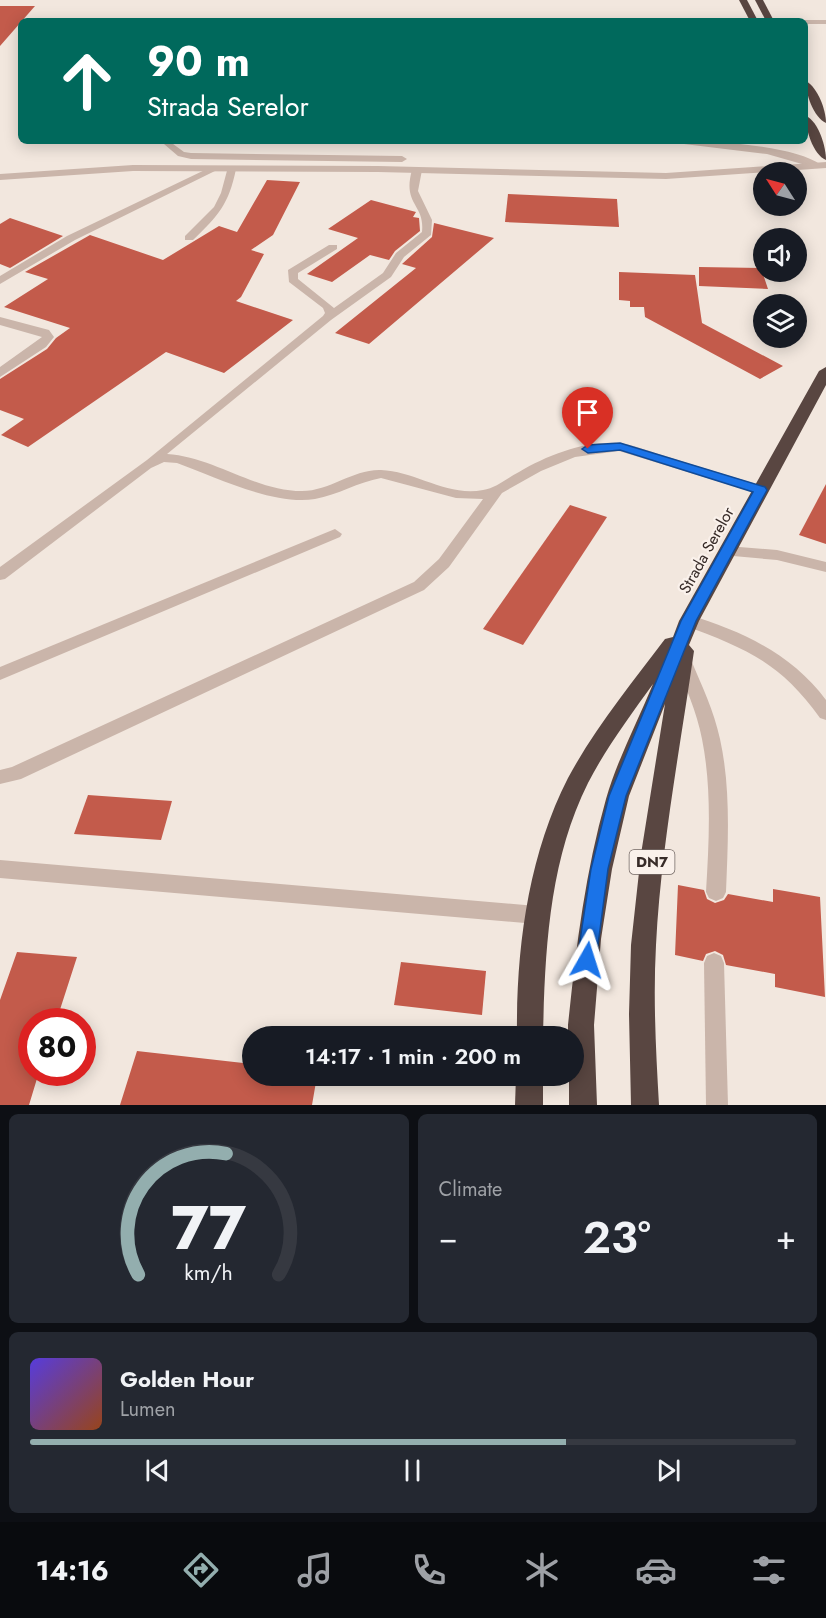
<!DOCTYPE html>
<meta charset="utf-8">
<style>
:root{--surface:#171b24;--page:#242831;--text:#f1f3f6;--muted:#9ea1a6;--line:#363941;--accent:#93aeae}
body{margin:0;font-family:Jost,sans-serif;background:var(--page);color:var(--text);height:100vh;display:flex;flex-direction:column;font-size:22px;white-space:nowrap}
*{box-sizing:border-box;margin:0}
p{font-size:20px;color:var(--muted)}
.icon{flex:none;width:33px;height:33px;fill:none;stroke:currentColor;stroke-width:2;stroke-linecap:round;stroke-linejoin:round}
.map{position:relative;height:1105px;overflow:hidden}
.sheet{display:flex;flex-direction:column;gap:9px;padding:9px;background:#0d0f14;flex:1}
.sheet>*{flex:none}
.guide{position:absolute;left:18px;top:18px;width:790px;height:126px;border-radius:9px;box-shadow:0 3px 15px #0003;background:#00695c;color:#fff;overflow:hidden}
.needle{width:39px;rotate:306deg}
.buttons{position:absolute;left:753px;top:162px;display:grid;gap:12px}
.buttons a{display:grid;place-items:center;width:54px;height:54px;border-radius:50%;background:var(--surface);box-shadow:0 3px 15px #0003;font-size:30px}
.speed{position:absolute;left:18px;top:1008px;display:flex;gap:12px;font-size:30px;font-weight:700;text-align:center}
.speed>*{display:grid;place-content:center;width:78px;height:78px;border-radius:50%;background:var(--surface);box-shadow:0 3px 15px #0003;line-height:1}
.speed .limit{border:9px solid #d22;background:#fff;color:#111}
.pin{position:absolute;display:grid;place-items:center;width:51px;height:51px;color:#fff;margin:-62px -26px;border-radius:50% 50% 50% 0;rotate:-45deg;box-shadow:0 0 6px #0007}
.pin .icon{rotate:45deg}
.me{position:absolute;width:66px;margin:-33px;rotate:6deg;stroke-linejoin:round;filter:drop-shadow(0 0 4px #0008)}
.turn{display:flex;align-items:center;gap:21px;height:126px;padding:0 30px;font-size:27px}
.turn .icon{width:78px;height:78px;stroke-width:2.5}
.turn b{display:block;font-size:42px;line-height:51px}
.big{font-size:45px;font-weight:600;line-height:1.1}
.sheet .widget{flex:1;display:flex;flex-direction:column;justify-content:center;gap:9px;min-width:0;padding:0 21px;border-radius:9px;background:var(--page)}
.sheet .dial{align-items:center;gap:0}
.dial svg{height:156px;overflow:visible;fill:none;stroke:var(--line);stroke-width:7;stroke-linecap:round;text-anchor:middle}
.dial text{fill:var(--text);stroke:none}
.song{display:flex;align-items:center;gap:18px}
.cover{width:72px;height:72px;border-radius:9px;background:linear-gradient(135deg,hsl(250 70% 55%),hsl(20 70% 35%))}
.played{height:6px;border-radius:3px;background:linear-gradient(90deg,var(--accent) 70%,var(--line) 70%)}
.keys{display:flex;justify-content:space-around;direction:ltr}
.heat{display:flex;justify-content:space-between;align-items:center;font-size:33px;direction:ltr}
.sheet .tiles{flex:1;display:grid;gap:9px;grid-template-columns:1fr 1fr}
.widget:last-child{grid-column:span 2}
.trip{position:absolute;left:242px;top:1026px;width:342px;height:60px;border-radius:30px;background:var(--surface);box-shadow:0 3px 15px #0003;font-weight:600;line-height:60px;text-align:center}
.dock{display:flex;height:96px;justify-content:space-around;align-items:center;background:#090b0e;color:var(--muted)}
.dock .icon{width:42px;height:42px}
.dock .selected{color:var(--accent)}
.dock b{font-size:27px;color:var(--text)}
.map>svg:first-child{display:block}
.building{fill:#c35b4b}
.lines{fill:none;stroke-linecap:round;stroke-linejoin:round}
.lane{fill:#cab5aa;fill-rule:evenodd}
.street{fill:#cab5aa;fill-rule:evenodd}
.highway{fill:#594641;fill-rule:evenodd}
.route{fill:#1a73e8;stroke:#114b97;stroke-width:1.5}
.labels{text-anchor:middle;stroke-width:4.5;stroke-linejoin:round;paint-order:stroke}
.shield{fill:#faf1eb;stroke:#726763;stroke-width:1.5}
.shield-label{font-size:15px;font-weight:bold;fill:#382c29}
.street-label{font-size:16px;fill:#382c29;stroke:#faf1eb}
</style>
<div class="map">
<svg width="826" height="1105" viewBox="0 0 826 1105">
<rect width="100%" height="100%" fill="#f2e7de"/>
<!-- building -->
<g class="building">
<path d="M0 6H35L0 46Z"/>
<path d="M267 180 300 182 273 235 251 250 264 254 241 297 236 301 293 320 224 373 166 352 28 447 1 435 24 419 0 410V379L47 349 56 338 70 328 4 307 48 279 25 272 90 235 163 260 219 226 237 232Z"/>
<path d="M508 194 617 199 619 227 505 222Z"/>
<path d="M371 200 416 212 413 217 419 218 420 231 395 251 389 260 370 255 332 282 307 274 358 238 328 229Z"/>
<path d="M10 218 63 236 10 268 0 264V224Z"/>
<path d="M434 223 494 238 369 344 335 333 416 268 402 264 432 237Z"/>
<path d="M699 267 761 268 768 289 699 286Z"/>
<path d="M619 272 695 275 702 323 783 366 760 379 645 317 644 307H630V301L619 300Z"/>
<path d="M826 484V544L799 535Z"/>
<path d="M570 505 607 517 523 645 483 629Z"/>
<path d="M88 795 172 801 161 840 74 834Z"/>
<path d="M678 885 704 890 707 899 715 903 724 900 728 894 773 902V889L820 897 825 997 775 987V974L726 965 723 955 715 951 706 954 703 961 675 955Z"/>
<path d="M17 952 77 957 56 1022H32V1072H39L29 1105H0V1000Z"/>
<path d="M401 962 486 971 482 1015 394 1005Z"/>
<path d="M137 1051 252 1064V1076H317L312 1105H120Z"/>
</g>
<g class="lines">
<!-- lane -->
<g class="lane">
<path d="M806 20H826V24H806V21H803Z"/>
<path d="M169 141 184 152 191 153 402 156 407 159 402 162 191 159 178 156 164 144Z"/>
<path d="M679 141C713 141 795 145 821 165L816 168 767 154 684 144Z"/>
<path d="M211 167 219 169 75 240 0 284V276L67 236Z"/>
<path d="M228 167 236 169C229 204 218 216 193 240H185V236L214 207 221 193Z"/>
<path d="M417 167 422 170 418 191 432 220 431 235 404 257 391 277 331 320 167 454C214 457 255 491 302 491 330 491 353 469 381 470 415 471 447 497 483 490 496 488 507 478 519 472 548 455 584 441 618 443 632 444 648 451 662 455 696 466 731 476 766 487L768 490 766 493H756L619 451 575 457 541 471 502 493 449 567 424 590 21 779 0 784V770L12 767 414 582 439 559 483 499 456 498 381 478C358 482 338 495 315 499 275 506 215 477 177 463L164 462 151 468 5 579 0 580V567L147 460 323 316 325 313 323 308 289 282 288 270 329 245H337V249L298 273V279L334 308 383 273 396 253 422 232C425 204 402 205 412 170Z"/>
<path d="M0 317 49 330 54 337 46 347 0 377V367L42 337 0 325Z"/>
<path d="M335 529 342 534 340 537 0 680V667Z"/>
<path d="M727 546 777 550 826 562V572L777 560 722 555 720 551Z"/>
<path d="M689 615C742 631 792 654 826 700V720L820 718C780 662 745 648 683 625L681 621 683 617Z"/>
<path d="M683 654 689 656 691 660C702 686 714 711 720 739 731 789 728 841 726 892L723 898 716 901 709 898 706 892C709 841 712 789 702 739 697 712 685 686 675 660L677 656Z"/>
<path d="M0 860 536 906 543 909 546 915 543 921 536 924 0 878Z"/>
<path d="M714 953 721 956 724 963 728 1105H706L704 963 707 956Z"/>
</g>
<!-- street -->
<path class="street" d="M826 162V168L666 179 378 172 133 171 0 180V174L133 165 378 166 666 173Z"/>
<!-- highway -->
<g class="highway">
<path d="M739 0H747L758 21H750Z"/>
<path d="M755 0H763L774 21H766Z"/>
<path d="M806 81C818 88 826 110 826 123 814 118 805 93 806 81Z"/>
<path d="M806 116C819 122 826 147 826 160 813 155 805 128 806 116Z"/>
<path d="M826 367V385L699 621 689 645 694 651C680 749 661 847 656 945 653 999 656 1052 659 1105H631L629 1014 631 945 641 854 665 704 629 796 612 869 601 939 594 1025 597 1105H569V1076H573V1036H568V1025C576 948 585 873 606 799 617 760 638 721 653 684 630 716 606 748 588 783 549 861 545 950 543 1036H517C516 950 528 856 568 778 595 728 631 684 665 639L673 637 679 621 819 371Z"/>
<path d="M516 1076H543V1105H515Z"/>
</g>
</g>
<!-- route -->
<path class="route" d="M620 443 765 487 767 490 696 621 626 796 608 869 596 960 594 967 587 969 580 967 577 960 591 869 609 796 681 621 753 492 620 450 588 453 582 449 588 445Z"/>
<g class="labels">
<!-- shield labels -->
<rect class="shield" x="629.5" y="850" width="45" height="24" rx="4.5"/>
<g class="shield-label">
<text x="652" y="867">DN7</text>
</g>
<!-- street labels -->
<g class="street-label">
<text transform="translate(706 550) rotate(-61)" y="6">Strada Serelor</text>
</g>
</g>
</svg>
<div class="buttons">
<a><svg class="needle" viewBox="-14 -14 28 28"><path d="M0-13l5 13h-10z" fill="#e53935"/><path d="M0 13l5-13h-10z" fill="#9ea1a6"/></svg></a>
<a><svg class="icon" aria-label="sound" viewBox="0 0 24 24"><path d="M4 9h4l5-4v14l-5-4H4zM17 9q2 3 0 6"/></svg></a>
<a><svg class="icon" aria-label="layers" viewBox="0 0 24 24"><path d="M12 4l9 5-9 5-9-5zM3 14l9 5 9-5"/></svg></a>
</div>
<div class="speed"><div class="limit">80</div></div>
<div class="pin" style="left:588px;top:449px;background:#d93025"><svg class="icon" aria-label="arrive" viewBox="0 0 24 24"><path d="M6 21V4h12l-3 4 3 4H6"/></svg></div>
<svg class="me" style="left:587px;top:960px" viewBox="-20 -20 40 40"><path d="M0-17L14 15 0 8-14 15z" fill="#1a73e8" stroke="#fff" stroke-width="4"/></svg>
<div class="trip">14:17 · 1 min · 200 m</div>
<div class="guide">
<div class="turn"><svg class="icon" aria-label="ahead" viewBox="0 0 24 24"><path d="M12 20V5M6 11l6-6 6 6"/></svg><div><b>90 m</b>Strada Serelor</div></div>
</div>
</div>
<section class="sheet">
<div class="tiles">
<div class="widget dial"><svg viewBox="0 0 100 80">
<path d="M14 69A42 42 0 1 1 86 69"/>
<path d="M14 69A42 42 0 0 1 59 7" stroke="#93aeae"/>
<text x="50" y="56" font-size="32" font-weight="700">77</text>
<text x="50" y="72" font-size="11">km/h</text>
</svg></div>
<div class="widget"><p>Climate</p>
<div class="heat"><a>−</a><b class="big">23°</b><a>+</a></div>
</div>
<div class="widget">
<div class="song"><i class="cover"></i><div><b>Golden Hour</b><p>Lumen</p></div></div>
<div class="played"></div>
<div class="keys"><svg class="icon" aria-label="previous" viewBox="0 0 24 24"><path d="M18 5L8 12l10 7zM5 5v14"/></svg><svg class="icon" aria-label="pause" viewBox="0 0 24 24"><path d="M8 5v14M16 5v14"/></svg><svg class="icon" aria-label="next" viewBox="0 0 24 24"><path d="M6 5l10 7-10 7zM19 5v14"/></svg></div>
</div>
</div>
</section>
<nav class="dock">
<b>14:16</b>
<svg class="icon selected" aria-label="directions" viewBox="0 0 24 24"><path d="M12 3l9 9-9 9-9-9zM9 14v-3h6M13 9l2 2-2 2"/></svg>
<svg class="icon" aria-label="music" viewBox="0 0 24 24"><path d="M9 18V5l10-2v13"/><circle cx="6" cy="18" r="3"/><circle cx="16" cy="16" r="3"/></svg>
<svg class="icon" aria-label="phone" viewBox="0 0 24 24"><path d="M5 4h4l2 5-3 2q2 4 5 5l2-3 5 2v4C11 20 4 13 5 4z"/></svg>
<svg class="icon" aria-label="climate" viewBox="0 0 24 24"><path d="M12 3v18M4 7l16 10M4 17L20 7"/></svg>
<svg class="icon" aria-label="car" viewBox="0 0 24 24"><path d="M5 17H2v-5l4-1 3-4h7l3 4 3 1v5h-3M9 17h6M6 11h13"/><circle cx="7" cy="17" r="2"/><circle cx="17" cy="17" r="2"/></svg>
<svg class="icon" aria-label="filters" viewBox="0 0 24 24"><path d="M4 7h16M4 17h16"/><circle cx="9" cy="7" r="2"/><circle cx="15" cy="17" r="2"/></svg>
</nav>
